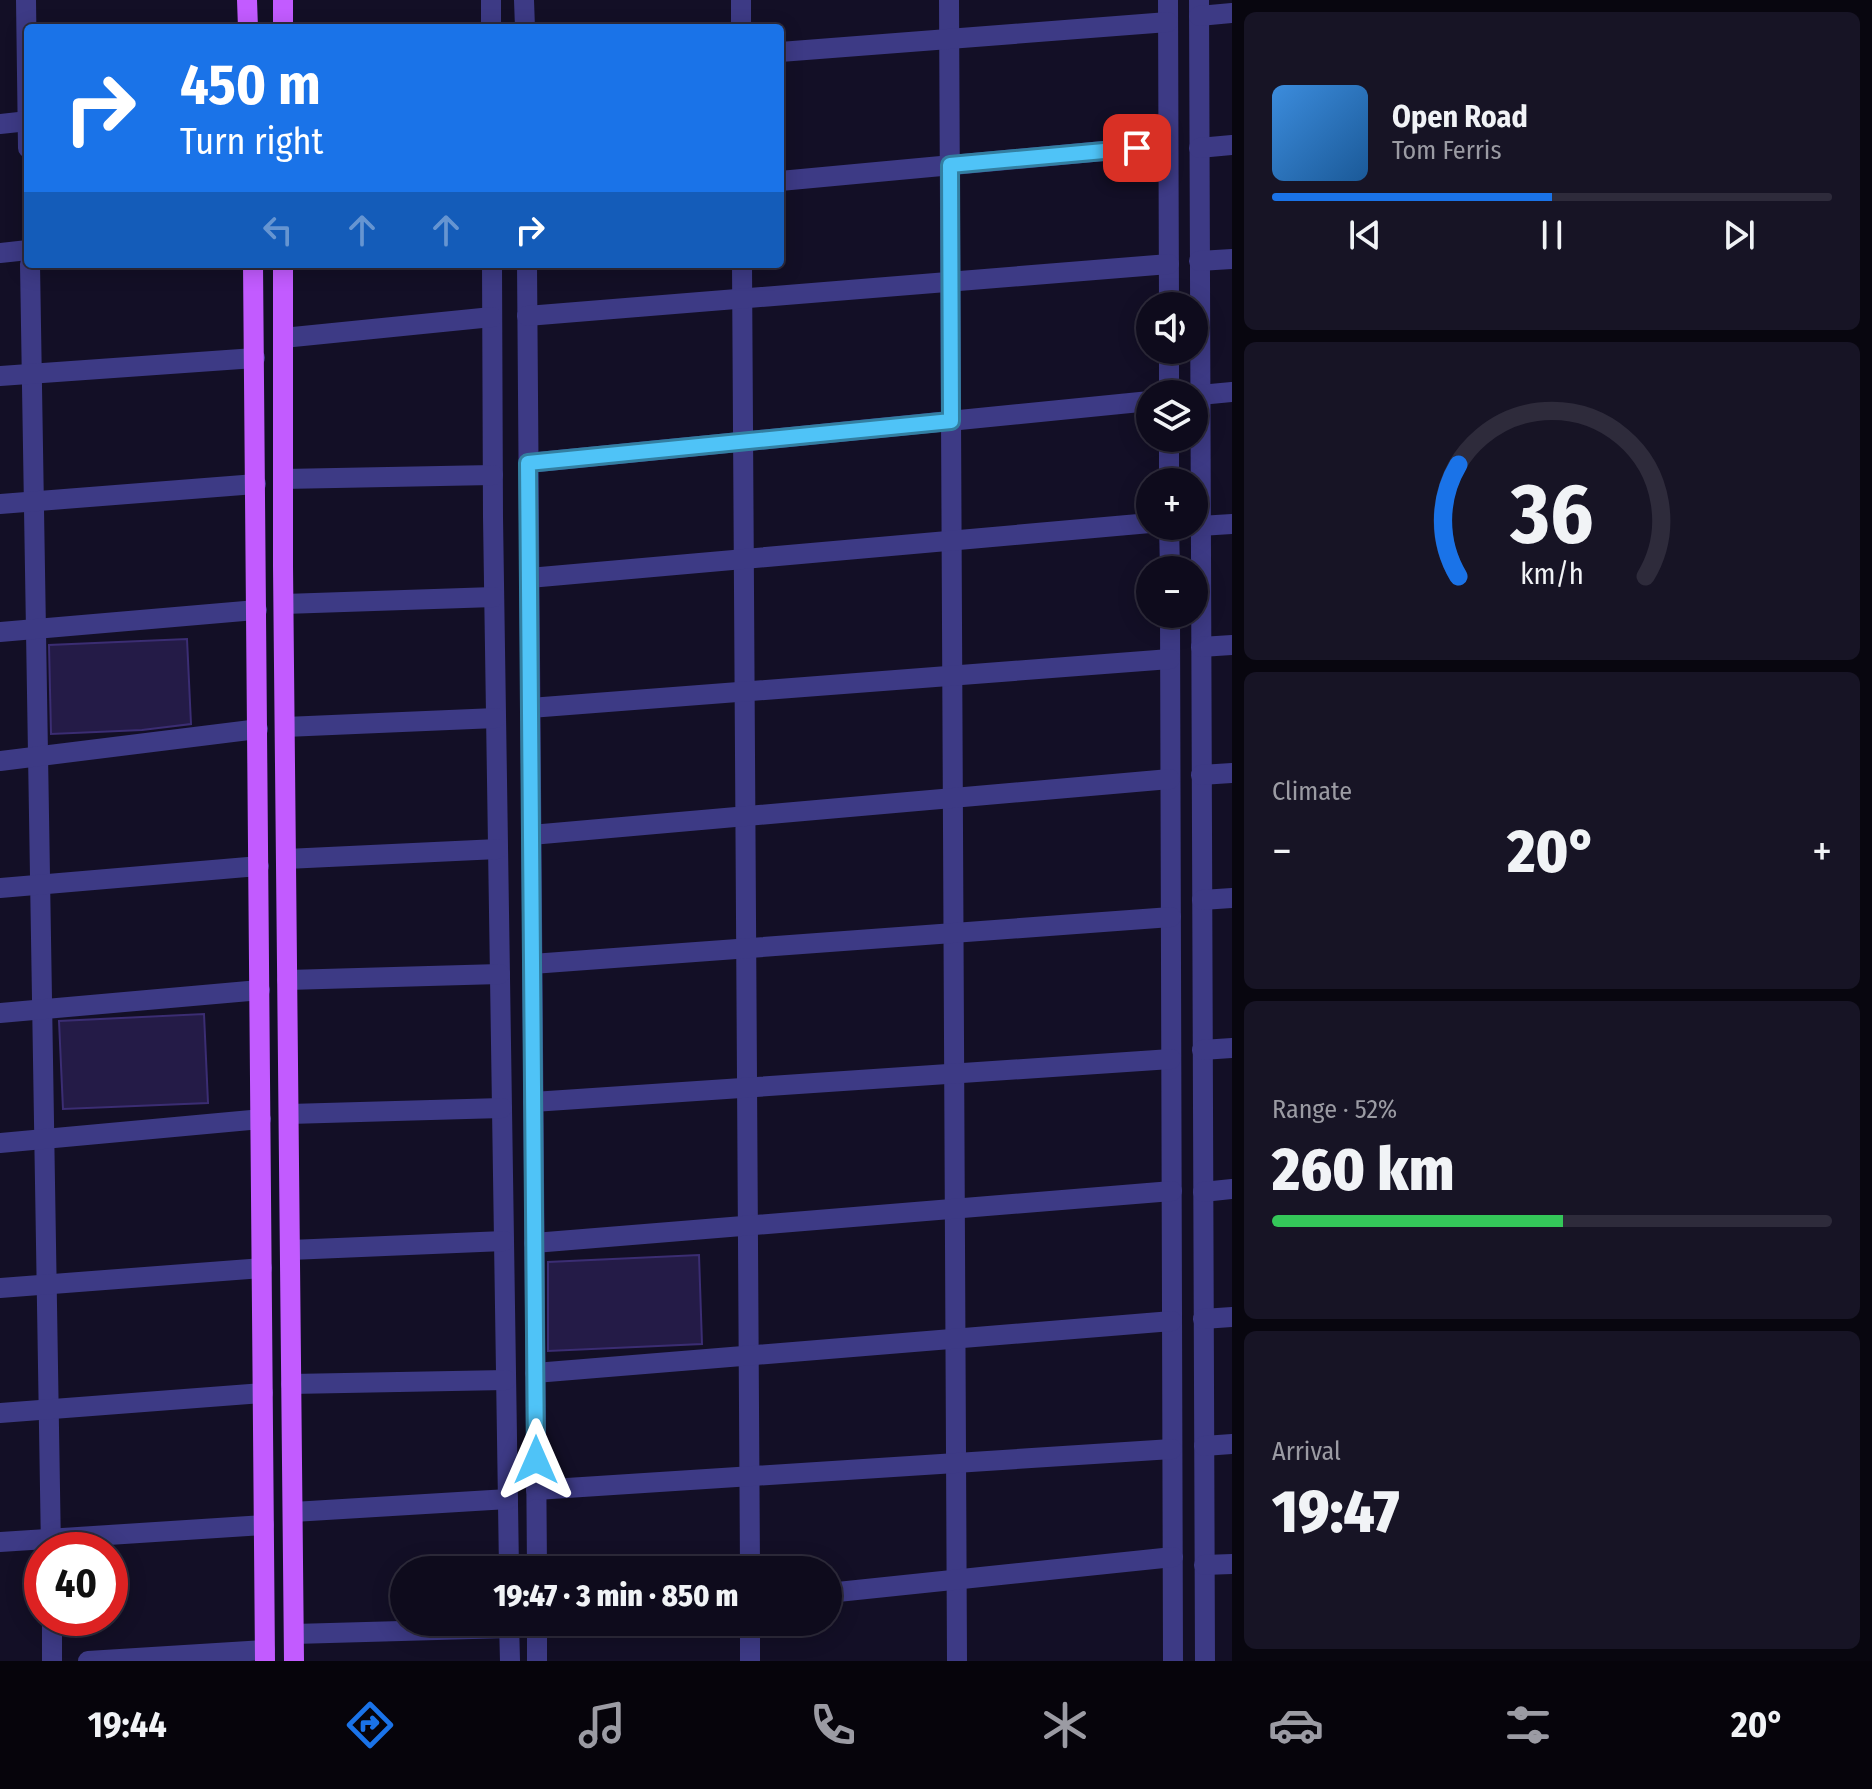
<!DOCTYPE html>
<meta charset="utf-8">
<style>
:root{--surface:#0e0b1c;--page:#171425;--text:#f1f3f6;--muted:#9b9ba3;--line:#2e2b3b;--accent:#1a73e8}
body{margin:0;font-family:"Fira Sans Condensed",sans-serif;background:var(--page);color:var(--text);height:100vh;display:flex;flex-direction:column;font-size:30px;white-space:nowrap}
*{box-sizing:border-box;margin:0}
p{font-size:26px;color:var(--muted)}
.icon{flex:none;width:44px;height:44px;fill:none;stroke:currentColor;stroke-width:2;stroke-linecap:round;stroke-linejoin:round}
.map{position:relative;flex:1;overflow:hidden}
.details{display:flex;flex-direction:column;gap:12px;padding:12px;background:#08060f;width:640px}
.details>*{flex:none}
.hud{position:absolute;left:24px;top:24px;width:760px;height:244px;border-radius:8px;box-shadow:0 4px 20px #0003,0 0 0 2px var(--line);background:#1a73e8;color:#fff;overflow:hidden}
.fabs{position:absolute;left:1136px;top:292px;display:grid;gap:16px}
.fabs a{display:grid;place-items:center;width:72px;height:72px;border-radius:50%;background:var(--surface);box-shadow:0 4px 20px #0003,0 0 0 2px var(--line);font-size:40px}
.speed{position:absolute;left:24px;top:1532px;display:flex;gap:16px;font-size:40px;font-weight:700;text-align:center}
.speed>*{display:grid;place-content:center;width:104px;height:104px;border-radius:50%;background:var(--surface);box-shadow:0 4px 20px #0003,0 0 0 2px var(--line);line-height:1}
.speed .limit{border:12px solid #d22;background:#fff;color:#111}
.pin{position:absolute;display:grid;place-items:center;width:68px;height:68px;color:#fff;margin:-34px;border-radius:16px;box-shadow:0 4px 12px #0006}
.me{position:absolute;width:88px;margin:-44px;rotate:0deg;stroke-linejoin:round;filter:drop-shadow(0 0 6px #0008)}
.turn{display:flex;align-items:center;gap:28px;height:168px;padding:0 24px;font-size:36px}
.turn .icon{width:104px;height:104px;stroke-width:2.5}
.turn b{display:block;font-size:56px;line-height:68px}
.lanes{display:flex;align-items:center;height:76px;padding:0 24px;background:#0003;justify-content:center;gap:40px;direction:ltr}
.lanes .off{opacity:.35}
.big{font-size:60px;font-weight:800;line-height:1.1}
.details .widget{flex:1;display:flex;flex-direction:column;justify-content:center;gap:12px;min-width:0;padding:0 28px;border-radius:12px;background:var(--page)}
.details .dial{align-items:center;gap:0}
.dial svg{height:208px;overflow:visible;fill:none;stroke:var(--line);stroke-width:7;stroke-linecap:round;text-anchor:middle}
.dial text{fill:var(--text);stroke:none}
.song{display:flex;align-items:center;gap:24px}
.cover{width:96px;height:96px;border-radius:12px;background:linear-gradient(135deg,hsl(210 70% 55%),hsl(210 70% 35%))}
.played{height:8px;border-radius:4px;background:linear-gradient(90deg,var(--accent) 50%,var(--line) 50%)}
.keys{display:flex;justify-content:space-around;direction:ltr}
.heat{display:flex;justify-content:space-between;align-items:center;font-size:44px;direction:ltr}
.charge{height:12px;border-radius:6px;background:linear-gradient(90deg,#34c759 52%,var(--line) 0)}
.trip{position:absolute;left:390px;top:1556px;width:452px;height:80px;border-radius:40px;background:var(--surface);box-shadow:0 4px 20px #0003,0 0 0 2px var(--line);font-weight:800;line-height:80px;text-align:center}
.tabs{display:flex;height:128px;justify-content:space-around;align-items:center;background:#06040b;color:var(--muted)}
.tabs .icon{width:56px;height:56px}
.tabs .current{color:var(--accent)}
.tabs b{font-size:36px;color:var(--text)}
main{display:flex;flex:1;min-height:0}
.map>svg:first-child{display:block}
.building{fill:#241b47;stroke:#3b2d73;stroke-width:2}
.lines{fill:none;stroke-linecap:round;stroke-linejoin:round}
.minor{stroke:#3d3a85;stroke-width:20}
.major{stroke:#c25bff;stroke-width:20}
.route-casing{stroke:#337fa1;stroke-width:20}
.route{stroke:#4fc3f7;stroke-width:14}
</style>
<main>
<div class="map">
<svg width="1232" height="1661" viewBox="0 0 1232 1661">
<rect width="100%" height="100%" fill="#130f26"/>
<!-- building -->
<g class="building">
<path d="M187 639 191 724 142 730 51 734 49 645Z"/>
<path d="M204 1014 208 1103 63 1109 59 1021Z"/>
<path d="M699 1255 702 1344 548 1351V1262Z"/>
</g>
<g class="lines">
<!-- minor -->
<g class="minor">
<path d="M26 0 28 148"/>
<path d="M491 0V28"/>
<path d="M524 0 525 28"/>
<path d="M741 0V28"/>
<path d="M949 0 957 1661"/>
<path d="M1168 0 1169 306"/>
<path d="M1199 0 1205 1661"/>
<path d="M1199 16 1232 13"/>
<path d="M780 52 1168 22"/>
<path d="M0 124 28 121"/>
<path d="M1199 148 1232 145"/>
<path d="M780 181 1168 145"/>
<path d="M0 253 28 250"/>
<path d="M1199 261 1232 259"/>
<path d="M30 264 51 1550"/>
<path d="M492 264 493 517 509 1570"/>
<path d="M527 264 537 1570"/>
<path d="M742 264 750 1570"/>
<path d="M527 316 1169 264"/>
<path d="M283 338 492 317"/>
<path d="M1169 350V394"/>
<path d="M0 376 255 358"/>
<path d="M1200 395 1232 392"/>
<path d="M1169 438V482"/>
<path d="M528 463 1150 401"/>
<path d="M283 479 493 475"/>
<path d="M0 504 256 484"/>
<path d="M1169 526 1170 570"/>
<path d="M1200 526 1232 524"/>
<path d="M529 578 1150 523"/>
<path d="M284 604 494 597"/>
<path d="M1170 614 1173 1661"/>
<path d="M0 632 257 610"/>
<path d="M1201 647 1232 645"/>
<path d="M530 708 1170 659"/>
<path d="M285 727 496 718"/>
<path d="M0 761 258 729"/>
<path d="M1201 775 1232 773"/>
<path d="M531 835 1170 779"/>
<path d="M286 859 498 849"/>
<path d="M0 888 259 866"/>
<path d="M1202 900 1232 898"/>
<path d="M532 964 1171 917"/>
<path d="M287 980 500 974"/>
<path d="M0 1013 260 990"/>
<path d="M1202 1050 1232 1048"/>
<path d="M533 1102 1171 1059"/>
<path d="M289 1114 502 1108"/>
<path d="M0 1143 261 1119"/>
<path d="M1203 1192 1232 1189"/>
<path d="M534 1243 1172 1191"/>
<path d="M290 1250 504 1241"/>
<path d="M0 1288 262 1268"/>
<path d="M1203 1319 1232 1317"/>
<path d="M535 1373 1172 1321"/>
<path d="M291 1384 506 1380"/>
<path d="M0 1413 263 1393"/>
<path d="M1204 1446 1232 1444"/>
<path d="M536 1490 1172 1449"/>
<path d="M293 1512 508 1499"/>
<path d="M0 1542 264 1525"/>
<path d="M1204 1565 1232 1564"/>
<path d="M828 1593 1173 1557"/>
<path d="M52 1618V1661"/>
<path d="M509 1622 510 1661"/>
<path d="M537 1622V1661"/>
<path d="M750 1622V1661"/>
<path d="M294 1634 509 1628"/>
<path d="M88 1661 265 1650"/>
</g>
<!-- major -->
<g class="major">
<path d="M247 0 248 28"/>
<path d="M283 28V0"/>
<path d="M253 264 265 1661"/>
<path d="M283 264V566L294 1661"/>
</g>
</g>
<g class="lines">
<defs>
<path id="route" d="M536 1460 528 463 951 421 950 165 1137 148"/>
</defs>
<!-- route casing -->
<use href="#route" class="route-casing"/>
<!-- route -->
<use href="#route" class="route"/>
</g>
</svg>
<div class="fabs">
<a><svg class="icon" aria-label="sound" viewBox="0 0 24 24"><path d="M4 9h4l5-4v14l-5-4H4zM17 9q2 3 0 6"/></svg></a>
<a><svg class="icon" aria-label="layers" viewBox="0 0 24 24"><path d="M12 4l9 5-9 5-9-5zM3 14l9 5 9-5"/></svg></a>
<a>+</a>
<a>−</a>
</div>
<div class="speed"><div class="limit">40</div></div>
<div class="pin" style="left:1137px;top:148px;background:#d93025"><svg class="icon" aria-label="arrive" viewBox="0 0 24 24"><path d="M6 21V4h12l-3 4 3 4H6"/></svg></div>
<svg class="me" style="left:536px;top:1460px" viewBox="-20 -20 40 40"><path d="M0-17L14 15 0 8-14 15z" fill="#4fc3f7" stroke="#fff" stroke-width="4"/></svg>
<div class="trip">19:47 · 3 min · 850 m</div>
<div class="hud">
<div class="turn"><svg class="icon" aria-label="right" viewBox="0 0 24 24"><path d="M7 20v-9h11M14 6l5 5-5 5"/></svg><div><b>450 m</b>Turn right</div></div>
<div class="lanes"><svg class="icon off" aria-label="left" viewBox="0 0 24 24"><path d="M17 20v-9H6M10 6l-5 5 5 5"/></svg><svg class="icon off" aria-label="ahead" viewBox="0 0 24 24"><path d="M12 20V5M6 11l6-6 6 6"/></svg><svg class="icon off" aria-label="ahead" viewBox="0 0 24 24"><path d="M12 20V5M6 11l6-6 6 6"/></svg><svg class="icon" aria-label="right" viewBox="0 0 24 24"><path d="M7 20v-9h11M14 6l5 5-5 5"/></svg></div>
</div>
</div>
<section class="details">
<div class="widget">
<div class="song"><i class="cover"></i><div><b>Open Road</b><p>Tom Ferris</p></div></div>
<div class="played"></div>
<div class="keys"><svg class="icon" aria-label="previous" viewBox="0 0 24 24"><path d="M18 5L8 12l10 7zM5 5v14"/></svg><svg class="icon" aria-label="pause" viewBox="0 0 24 24"><path d="M8 5v14M16 5v14"/></svg><svg class="icon" aria-label="next" viewBox="0 0 24 24"><path d="M6 5l10 7-10 7zM19 5v14"/></svg></div>
</div>
<div class="widget dial"><svg viewBox="0 0 100 80">
<path d="M14 69A42 42 0 1 1 86 69"/>
<path d="M14 69A42 42 0 0 1 14 26" stroke="#1a73e8"/>
<text x="50" y="56" font-size="32" font-weight="700">36</text>
<text x="50" y="72" font-size="11">km/h</text>
</svg></div>
<div class="widget"><p>Climate</p>
<div class="heat"><a>−</a><b class="big">20°</b><a>+</a></div>
</div>
<div class="widget"><p>Range · 52%</p><b class="big">260 km</b><div class="charge"></div></div>
<div class="widget"><p>Arrival</p><b class="big">19:47</b></div>
</section>
</main>
<nav class="tabs">
<b>19:44</b>
<svg class="icon current" aria-label="directions" viewBox="0 0 24 24"><path d="M12 3l9 9-9 9-9-9zM9 14v-3h6M13 9l2 2-2 2"/></svg>
<svg class="icon" aria-label="music" viewBox="0 0 24 24"><path d="M9 18V5l10-2v13"/><circle cx="6" cy="18" r="3"/><circle cx="16" cy="16" r="3"/></svg>
<svg class="icon" aria-label="phone" viewBox="0 0 24 24"><path d="M5 4h4l2 5-3 2q2 4 5 5l2-3 5 2v4C11 20 4 13 5 4z"/></svg>
<svg class="icon" aria-label="climate" viewBox="0 0 24 24"><path d="M12 3v18M4 7l16 10M4 17L20 7"/></svg>
<svg class="icon" aria-label="car" viewBox="0 0 24 24"><path d="M5 17H2v-5l4-1 3-4h7l3 4 3 1v5h-3M9 17h6M6 11h13"/><circle cx="7" cy="17" r="2"/><circle cx="17" cy="17" r="2"/></svg>
<svg class="icon" aria-label="filters" viewBox="0 0 24 24"><path d="M4 7h16M4 17h16"/><circle cx="9" cy="7" r="2"/><circle cx="15" cy="17" r="2"/></svg>
<b>20°</b>
</nav>
